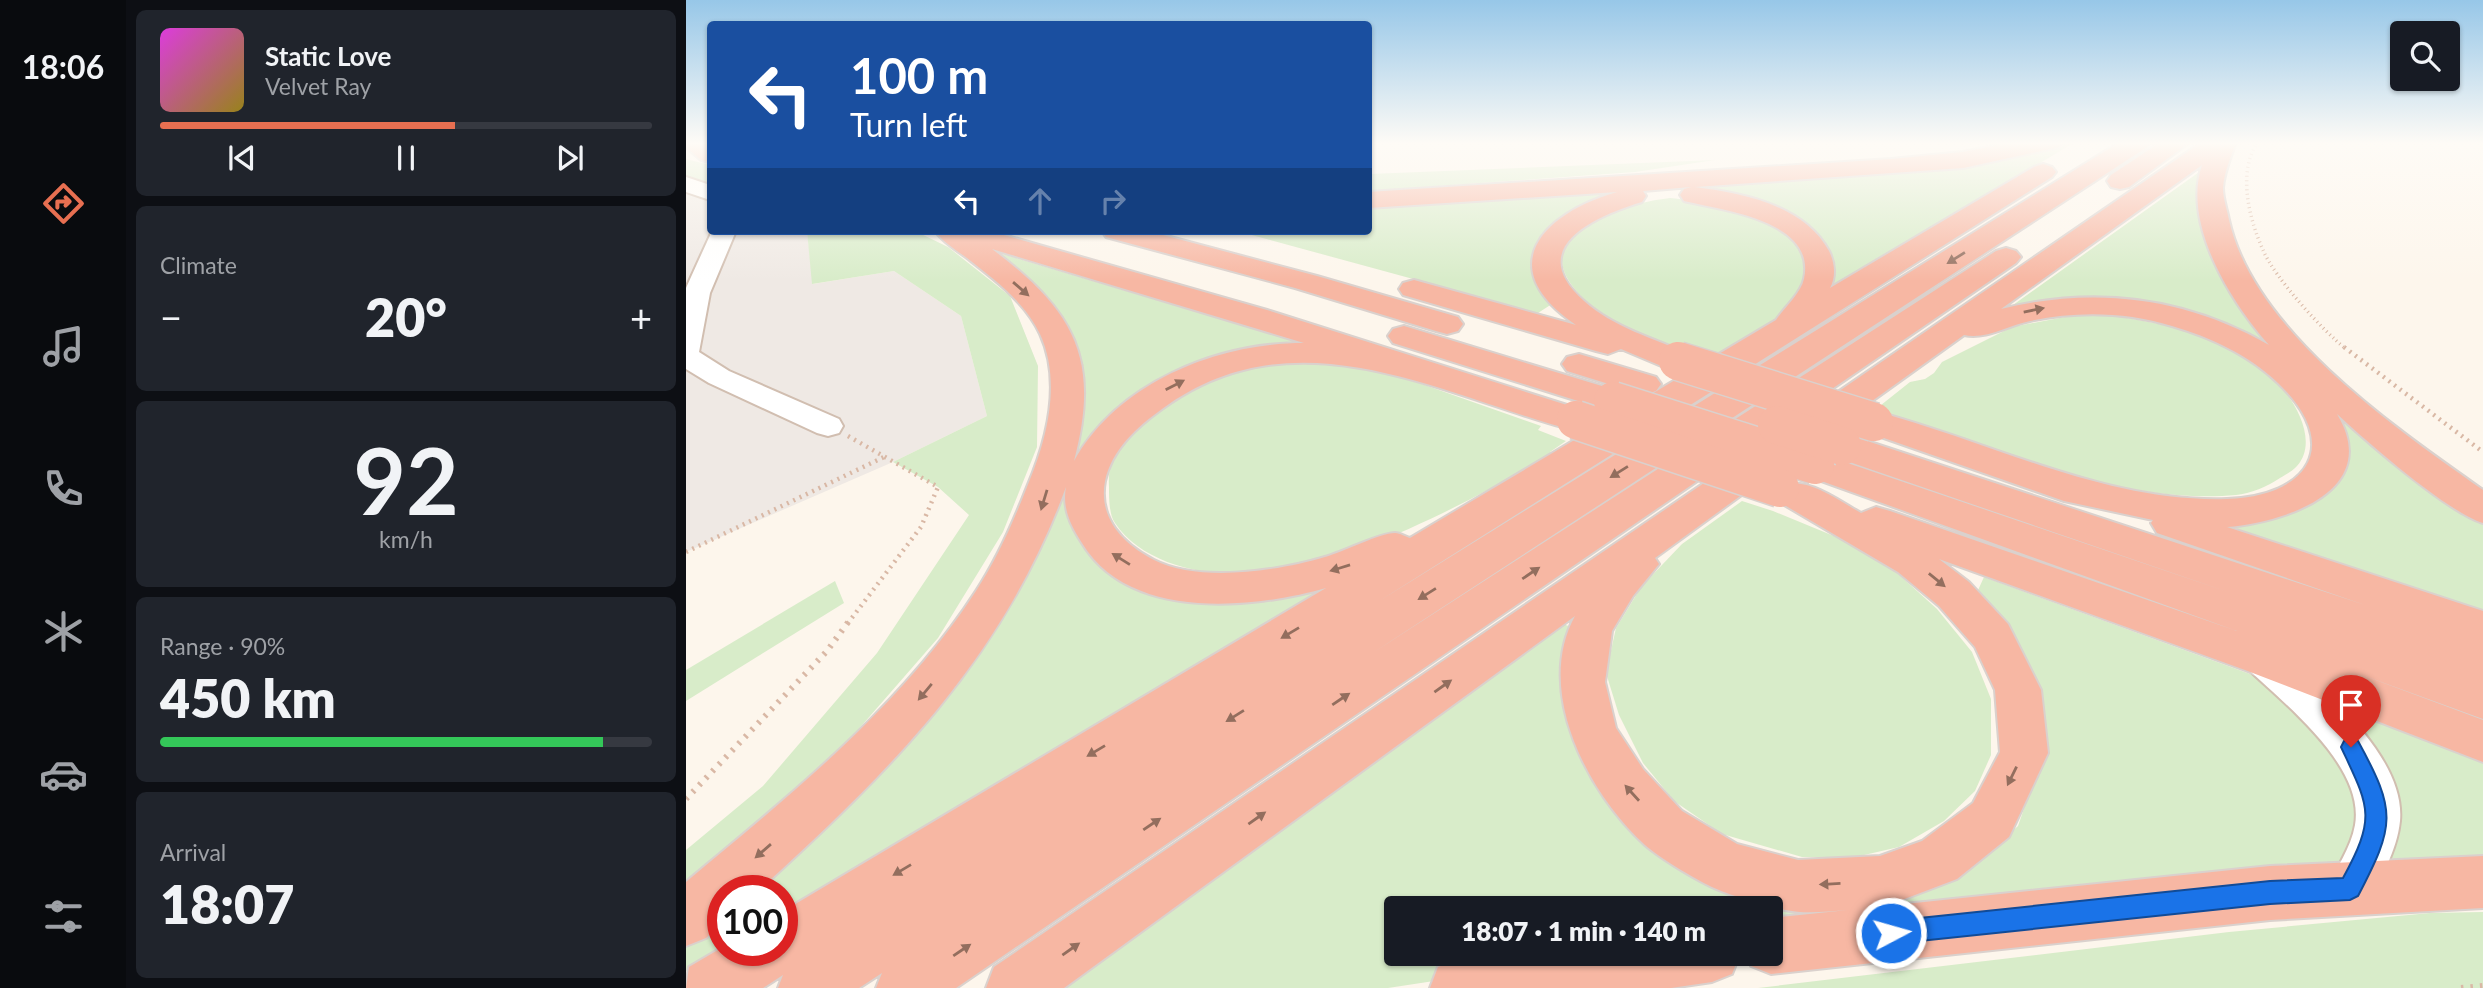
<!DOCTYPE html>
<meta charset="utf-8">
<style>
:root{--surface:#171b24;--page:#20242c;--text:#f1f3f6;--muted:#9ea1a6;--line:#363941;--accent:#e76f51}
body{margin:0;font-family:Lato,sans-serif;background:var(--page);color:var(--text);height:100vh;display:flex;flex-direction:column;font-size:26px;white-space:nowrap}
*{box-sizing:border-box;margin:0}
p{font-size:23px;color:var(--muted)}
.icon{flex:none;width:38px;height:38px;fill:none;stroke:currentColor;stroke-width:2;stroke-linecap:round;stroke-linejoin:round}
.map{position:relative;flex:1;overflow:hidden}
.panel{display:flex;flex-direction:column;gap:10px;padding:10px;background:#0d0f14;width:560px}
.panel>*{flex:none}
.top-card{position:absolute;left:21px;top:21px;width:665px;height:214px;border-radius:7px;box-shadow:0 2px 5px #0004;background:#1a4fa0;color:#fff;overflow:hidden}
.buttons{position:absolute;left:1704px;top:21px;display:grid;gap:14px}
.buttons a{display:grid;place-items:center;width:70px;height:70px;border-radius:7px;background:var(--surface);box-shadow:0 2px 5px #0004;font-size:35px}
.speed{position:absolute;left:21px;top:875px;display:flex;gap:14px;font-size:35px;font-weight:700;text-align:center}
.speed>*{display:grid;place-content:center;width:91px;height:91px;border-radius:50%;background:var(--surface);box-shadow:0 2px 5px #0004;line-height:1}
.speed .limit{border:10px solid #d22;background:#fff;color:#111}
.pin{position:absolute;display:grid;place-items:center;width:60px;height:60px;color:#fff;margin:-72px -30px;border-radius:50% 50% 50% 0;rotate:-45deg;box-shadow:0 0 7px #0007}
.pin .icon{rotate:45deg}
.me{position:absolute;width:77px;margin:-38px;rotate:84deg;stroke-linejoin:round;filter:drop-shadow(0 0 5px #0008)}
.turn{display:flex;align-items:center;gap:24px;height:147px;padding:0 28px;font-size:32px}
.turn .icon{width:91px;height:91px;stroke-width:2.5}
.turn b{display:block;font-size:49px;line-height:60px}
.lanes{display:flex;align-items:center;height:66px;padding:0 28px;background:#0003;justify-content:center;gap:35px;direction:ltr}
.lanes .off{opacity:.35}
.big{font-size:52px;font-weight:800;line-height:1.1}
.panel .tile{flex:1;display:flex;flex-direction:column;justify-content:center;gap:10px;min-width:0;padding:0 24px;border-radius:10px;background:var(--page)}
.panel .dial{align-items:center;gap:0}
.dial b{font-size:91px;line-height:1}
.song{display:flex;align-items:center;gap:21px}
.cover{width:84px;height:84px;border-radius:10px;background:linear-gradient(135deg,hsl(300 70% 55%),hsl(50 70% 35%))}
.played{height:7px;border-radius:4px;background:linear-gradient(90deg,var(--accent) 60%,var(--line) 60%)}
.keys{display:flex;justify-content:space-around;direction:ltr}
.heat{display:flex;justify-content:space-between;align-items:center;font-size:38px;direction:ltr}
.charge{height:10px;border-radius:5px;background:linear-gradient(90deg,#34c759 90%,var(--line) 0)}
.trip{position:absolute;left:698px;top:896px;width:399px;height:70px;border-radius:7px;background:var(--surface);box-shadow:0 2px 5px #0004;font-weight:800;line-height:70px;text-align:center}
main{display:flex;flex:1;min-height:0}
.menu{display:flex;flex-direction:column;width:126px;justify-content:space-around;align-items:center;background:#090b0e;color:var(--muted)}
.menu .icon{width:49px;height:49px}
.menu .on{color:var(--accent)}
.menu b{font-size:32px;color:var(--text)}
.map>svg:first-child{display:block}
.industrial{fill:#efe9e4}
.green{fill:#d8ecc9}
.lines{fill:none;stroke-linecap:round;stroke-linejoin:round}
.minor-casing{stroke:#d1beb0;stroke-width:4}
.highway-casing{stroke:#dad1cd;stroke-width:4}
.path-far2{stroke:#d9b8a5;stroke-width:3.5;stroke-dasharray:1 3.5;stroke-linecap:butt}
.path-far1{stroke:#d9b8a5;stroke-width:4.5;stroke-dasharray:2 5;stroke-linecap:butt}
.path{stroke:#d9b8a5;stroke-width:6;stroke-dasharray:2.5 7;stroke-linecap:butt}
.minor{fill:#fff;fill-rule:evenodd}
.highway{fill:#f7b7a3;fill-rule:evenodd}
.highway-bridge-casing{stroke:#dad1cd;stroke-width:41;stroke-linecap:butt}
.highway-bridge{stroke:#f7b7a3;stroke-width:38}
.oneway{fill:#936e5e}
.route{fill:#1a73e8;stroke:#114b97;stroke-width:2}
</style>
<main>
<nav class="menu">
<b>18:06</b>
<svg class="icon on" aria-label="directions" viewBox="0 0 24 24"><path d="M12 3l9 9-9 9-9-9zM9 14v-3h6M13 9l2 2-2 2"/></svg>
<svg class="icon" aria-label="music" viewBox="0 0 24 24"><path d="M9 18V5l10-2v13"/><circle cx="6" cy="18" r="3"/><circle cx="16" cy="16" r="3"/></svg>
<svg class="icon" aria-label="phone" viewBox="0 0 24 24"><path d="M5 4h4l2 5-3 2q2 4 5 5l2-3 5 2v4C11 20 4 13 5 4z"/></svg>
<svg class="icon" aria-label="climate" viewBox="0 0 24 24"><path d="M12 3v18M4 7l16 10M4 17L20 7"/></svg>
<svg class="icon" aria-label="car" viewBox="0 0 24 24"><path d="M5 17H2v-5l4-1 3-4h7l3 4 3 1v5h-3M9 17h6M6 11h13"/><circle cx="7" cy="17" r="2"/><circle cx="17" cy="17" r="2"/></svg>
<svg class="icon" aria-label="filters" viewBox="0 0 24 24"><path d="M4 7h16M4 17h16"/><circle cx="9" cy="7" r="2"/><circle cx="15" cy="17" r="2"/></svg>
</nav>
<section class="panel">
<div class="tile">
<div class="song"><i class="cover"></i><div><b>Static Love</b><p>Velvet Ray</p></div></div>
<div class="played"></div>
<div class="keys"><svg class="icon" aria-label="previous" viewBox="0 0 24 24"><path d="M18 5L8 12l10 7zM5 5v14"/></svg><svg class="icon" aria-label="pause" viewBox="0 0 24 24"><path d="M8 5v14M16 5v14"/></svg><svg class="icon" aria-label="next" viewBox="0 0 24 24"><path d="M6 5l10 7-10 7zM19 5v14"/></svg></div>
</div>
<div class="tile"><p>Climate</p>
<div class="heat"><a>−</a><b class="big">20°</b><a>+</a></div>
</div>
<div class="tile dial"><b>92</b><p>km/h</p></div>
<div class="tile"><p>Range · 90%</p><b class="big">450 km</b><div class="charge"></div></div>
<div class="tile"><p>Arrival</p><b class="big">18:07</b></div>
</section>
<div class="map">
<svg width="1797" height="988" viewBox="0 0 1797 988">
<rect width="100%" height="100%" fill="#fdf6ec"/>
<!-- industrial -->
<path class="industrial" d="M0 178 24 185V231H121L127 284 208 271 275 316 301 416 207 462 0 552Z"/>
<!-- green -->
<g class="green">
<path d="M1381 144H1386L1143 289 1134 242 1010 189 959 190 862 230 869 302 852 313 551 231H682L683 204 1295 162Z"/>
<path d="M0 159 24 165V185L0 178Z"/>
<path d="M1029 160 949 172 683 191V174Z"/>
<path d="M1523 165 1566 309 1797 514V612L1531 522 1598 513 1647 413 1500 314 1320 310Z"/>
<path d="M984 198C1029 202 1154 225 1112 296 1096 324 1049 345 1021 361 981 346 923 325 893 294 835 232 940 203 984 198Z"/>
<path d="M121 231H229L262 247 324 296 352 366 351 447 317 532 252 638 157 747 0 885V850L77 786 191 653 283 515 252 487 207 462 301 416 275 316 208 271 126 284Z"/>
<path d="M300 249 628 347 462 393 389 525 399 548 415 565 649 584 96 914V891H56L263 683 390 370Z"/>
<path d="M1420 315C1475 322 1533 335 1578 370 1602 388 1636 438 1611 466 1607 471 1599 475 1594 478 1582 486 1564 494 1550 495 1440 506 1290 446 1185 413L1224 382 1239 379 1248 373 1256 362 1326 327 1384 316Z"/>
<path d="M624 362 675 367 733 383 855 426 852 430 880 441 864 452 865 456C772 506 674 563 567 573 521 578 456 564 429 523 423 515 423 497 423 487 422 473 425 453 434 442 441 433 454 426 463 419 472 411 482 402 492 395 531 370 579 366 624 362Z"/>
<path d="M1056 501 1087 511 1160 541 1210 572 1251 609 1286 652 1305 699V755L1289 791 1258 821 1213 847 1165 858 1116 857 1036 834 988 801 957 763 933 715 920 673 930 628 955 587 996 544Z"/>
<path d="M1298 577 1575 678 1657 754 1677 815 1651 873 1085 932V908H710V954H926L702 988H368L876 624 883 626 896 618 884 657 967 843 1192 904 1276 876 1332 826 1351 771 1288 599Z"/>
<path d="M149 581 158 603 0 701V670Z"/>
<path d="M1629 697 1797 761V864L1696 866Z"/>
<path d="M37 908V949L0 971V938Z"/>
<path d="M1797 912V988H1072L1543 932 1744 913Z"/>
</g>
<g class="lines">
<defs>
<g id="minor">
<path d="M0 177 24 185V200L0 192Z"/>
<path d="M26 231H50L24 293 13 352 43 371 153 419 157 426 153 433 142 436 131 433 23 383 0 369V288Z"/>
<path d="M1577 643 1591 648C1634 686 1720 756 1714 821 1711 851 1694 879 1681 905L1664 912 1647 905 1641 889C1650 868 1665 848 1669 825 1679 767 1601 706 1563 670L1558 659 1563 648Z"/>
</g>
<g id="highway">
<path d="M0 142H24V162L15 160 0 147Z"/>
<path d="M1327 142H1376L1373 147 1277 168 1009 187C1056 193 1118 205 1143 251 1149 263 1150 277 1144 288L1348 167 1357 164 1366 167 1370 172 1366 177 690 603 1434 142H1464L1461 147 685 654 1310 251 1320 248 1330 251 1335 257 1330 263 270 988H190L196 973 173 988H92L97 975 77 988H0L3 967 37 947V950H96V912L640 588C566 609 443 621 396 543 385 526 376 508 380 487 316 660 205 770 72 891H37V922L20 938 0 946V882C104 795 215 707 290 591 311 559 327 523 341 487 361 440 376 382 354 334 339 302 308 279 281 258 270 250 257 242 249 231H304L581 310 903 412 908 420 903 428 890 431C753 395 611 310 476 409 451 427 426 449 419 481 412 518 437 544 468 560 513 583 592 571 639 557 657 552 694 533 709 533 714 533 720 537 724 538L1090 320C1098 308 1115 293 1118 279 1131 220 1035 210 998 201L994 195 998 189 1005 187 957 191 960 196 956 202C909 216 837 248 898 301 927 327 968 339 1004 354L1009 361 1004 368 992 371 980 368 935 349 922 354 910 351 717 295 713 289 717 283 728 280 890 325C806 268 855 214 931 192L682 208V192L1205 159 1277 152ZM306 249 618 343C530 343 432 383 388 461 415 358 388 311 306 249Z"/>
<path d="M1475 142H1504L1443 187 1434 189 1425 187 1421 181 1425 175Z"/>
<path d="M1516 142H1550C1545 157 1538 172 1537 188 1537 199 1541 209 1543 220 1567 330 1709 428 1797 490V523C1761 512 1680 441 1651 414 1697 491 1599 522 1541 527L1797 611V719L1668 672 1797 720V762L1559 670 1253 559 1283 582 1322 624 1355 690 1362 753 1323 837 1271 879 1200 906 1584 866 1797 856V908L1584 920 1085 974 1065 966 1060 954H1085V918L1162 910C1146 911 1130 913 1114 912 1094 911 1041 895 1022 885 1004 876 974 858 959 845 902 793 848 691 889 616L378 988H300L308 967 1068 449 1081 446 1094 449 1100 458 1094 467 969 558 973 564 947 596 926 631 919 682 930 728 957 769 996 811 1051 844 1112 860 1194 856 1236 841 1287 803 1314 752 1309 690 1289 647 1253 606 1212 572 1095 503 1090 494 1095 485C1123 477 1151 500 1175 513L1190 507 1204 511 1551 631 1116 474 1110 465 1116 456 1129 452 1545 593 1143 455 1138 446 1143 437 1156 434 1169 437 1679 605 1471 533 1465 523 1467 520 1378 501 1175 430 1170 422 1175 414 1188 411C1303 441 1419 503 1541 499 1623 496 1657 445 1592 383 1563 355 1524 337 1486 326 1440 312 1391 311 1344 321 1323 325 1300 340 1278 335L1140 434 1127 438 1114 434 1109 426 1114 418ZM1516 165C1496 224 1545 302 1583 345 1499 297 1408 286 1315 309Z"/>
<path d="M416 231H462L631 276 772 317 777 324 772 331 761 334 750 331 609 288 420 237Z"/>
<path d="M718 326 939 393 944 401 939 409 927 412 707 343 702 336 707 329Z"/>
<path d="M893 354 970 377 975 384 970 391 958 395 881 371 876 364 881 357Z"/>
<path d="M812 954H1054L1046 974 1026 982 985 988H744L752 967 773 959Z"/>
</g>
</defs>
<!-- minor casing -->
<use href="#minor" class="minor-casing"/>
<!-- highway casing -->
<use href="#highway" class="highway-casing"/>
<!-- path-far2 -->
<path class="path-far2" d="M1572 142C1551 171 1563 219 1577 250 1588 277 1637 331 1660 349"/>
<!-- path-far1 -->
<g class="path-far1">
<path d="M1658 347 1797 452"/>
<path d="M162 436 252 487 235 527 162 623"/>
<path d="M0 552 198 457"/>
</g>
<!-- path -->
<g class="path">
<path d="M0 799 141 651 163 621"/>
<path d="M1775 988 1797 986"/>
</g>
<!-- minor -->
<use href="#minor" class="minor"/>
<!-- highway -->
<use href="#highway" class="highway"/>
<defs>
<g id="highway-bridge">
<path d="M992 361 1188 422"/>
<path d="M927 401 1129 465"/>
<path d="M890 420 1094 488"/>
<path d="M1091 425 1156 446"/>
</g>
</defs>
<!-- highway-bridge casing -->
<use href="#highway-bridge" class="highway-bridge-casing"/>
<!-- highway-bridge -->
<use href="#highway-bridge" class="highway-bridge"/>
</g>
<!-- one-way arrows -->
<defs><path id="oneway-solid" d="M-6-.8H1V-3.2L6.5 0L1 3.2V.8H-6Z" transform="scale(1.75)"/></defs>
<g class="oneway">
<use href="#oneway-solid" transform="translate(1270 258) rotate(148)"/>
<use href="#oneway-solid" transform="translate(335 289) rotate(41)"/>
<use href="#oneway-solid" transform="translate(1348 310) rotate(-11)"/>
<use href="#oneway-solid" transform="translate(489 385) rotate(-27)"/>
<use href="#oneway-solid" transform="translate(933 472) rotate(148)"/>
<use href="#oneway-solid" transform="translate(358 500) rotate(107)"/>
<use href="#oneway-solid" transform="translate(435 559) rotate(-148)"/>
<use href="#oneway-solid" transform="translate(654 568) rotate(163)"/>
<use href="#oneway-solid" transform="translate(845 573) rotate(-34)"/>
<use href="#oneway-solid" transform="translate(1251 580) rotate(39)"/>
<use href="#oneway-solid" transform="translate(741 594) rotate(148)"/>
<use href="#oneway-solid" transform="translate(604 633) rotate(149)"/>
<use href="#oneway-solid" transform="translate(757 686) rotate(-35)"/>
<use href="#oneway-solid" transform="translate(239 692) rotate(130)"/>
<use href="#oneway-solid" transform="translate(655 699) rotate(-34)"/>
<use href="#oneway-solid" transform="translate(549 716) rotate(148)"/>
<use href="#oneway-solid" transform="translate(410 751) rotate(149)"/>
<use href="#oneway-solid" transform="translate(1326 776) rotate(116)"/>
<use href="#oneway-solid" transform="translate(946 793) rotate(-132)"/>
<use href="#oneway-solid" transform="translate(571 818) rotate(-35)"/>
<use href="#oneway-solid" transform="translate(466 824) rotate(-34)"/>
<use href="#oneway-solid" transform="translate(77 851) rotate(139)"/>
<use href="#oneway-solid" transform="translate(216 870) rotate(149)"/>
<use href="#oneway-solid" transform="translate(1144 884) rotate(177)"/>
<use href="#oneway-solid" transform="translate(385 949) rotate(-35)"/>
<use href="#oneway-solid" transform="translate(276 950) rotate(-34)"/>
</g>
<!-- sky -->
<linearGradient id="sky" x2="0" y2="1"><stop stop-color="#97c7e8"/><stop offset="0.51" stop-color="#fefbf6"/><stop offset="1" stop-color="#fefbf6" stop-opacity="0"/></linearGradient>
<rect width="1797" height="281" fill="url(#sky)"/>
<!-- route -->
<path class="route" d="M1665 738 1672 741C1711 812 1709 825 1672 896L1664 900 1584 904 1205 944 1197 941 1194 933 1197 925 1205 921 1584 881 1657 878C1691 816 1683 807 1655 747L1658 741Z"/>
</svg>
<div class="buttons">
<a><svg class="icon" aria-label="search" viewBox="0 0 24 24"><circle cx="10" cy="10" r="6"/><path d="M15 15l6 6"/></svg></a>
</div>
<div class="speed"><div class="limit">100</div></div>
<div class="pin" style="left:1665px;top:747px;background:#d93025"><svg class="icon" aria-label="arrive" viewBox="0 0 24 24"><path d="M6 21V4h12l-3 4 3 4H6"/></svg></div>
<svg class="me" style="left:1205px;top:933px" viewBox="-20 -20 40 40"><circle r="17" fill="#1a73e8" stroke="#fff" stroke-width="3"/><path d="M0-11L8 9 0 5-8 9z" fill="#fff"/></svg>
<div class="trip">18:07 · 1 min · 140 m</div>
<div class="top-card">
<div class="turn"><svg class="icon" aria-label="left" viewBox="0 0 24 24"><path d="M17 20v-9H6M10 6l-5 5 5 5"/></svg><div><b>100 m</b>Turn left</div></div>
<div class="lanes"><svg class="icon" aria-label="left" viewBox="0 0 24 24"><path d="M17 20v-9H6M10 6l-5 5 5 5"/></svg><svg class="icon off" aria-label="ahead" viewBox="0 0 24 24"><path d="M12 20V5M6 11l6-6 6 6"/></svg><svg class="icon off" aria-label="right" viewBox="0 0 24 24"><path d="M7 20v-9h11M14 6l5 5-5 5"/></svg></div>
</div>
</div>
</main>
